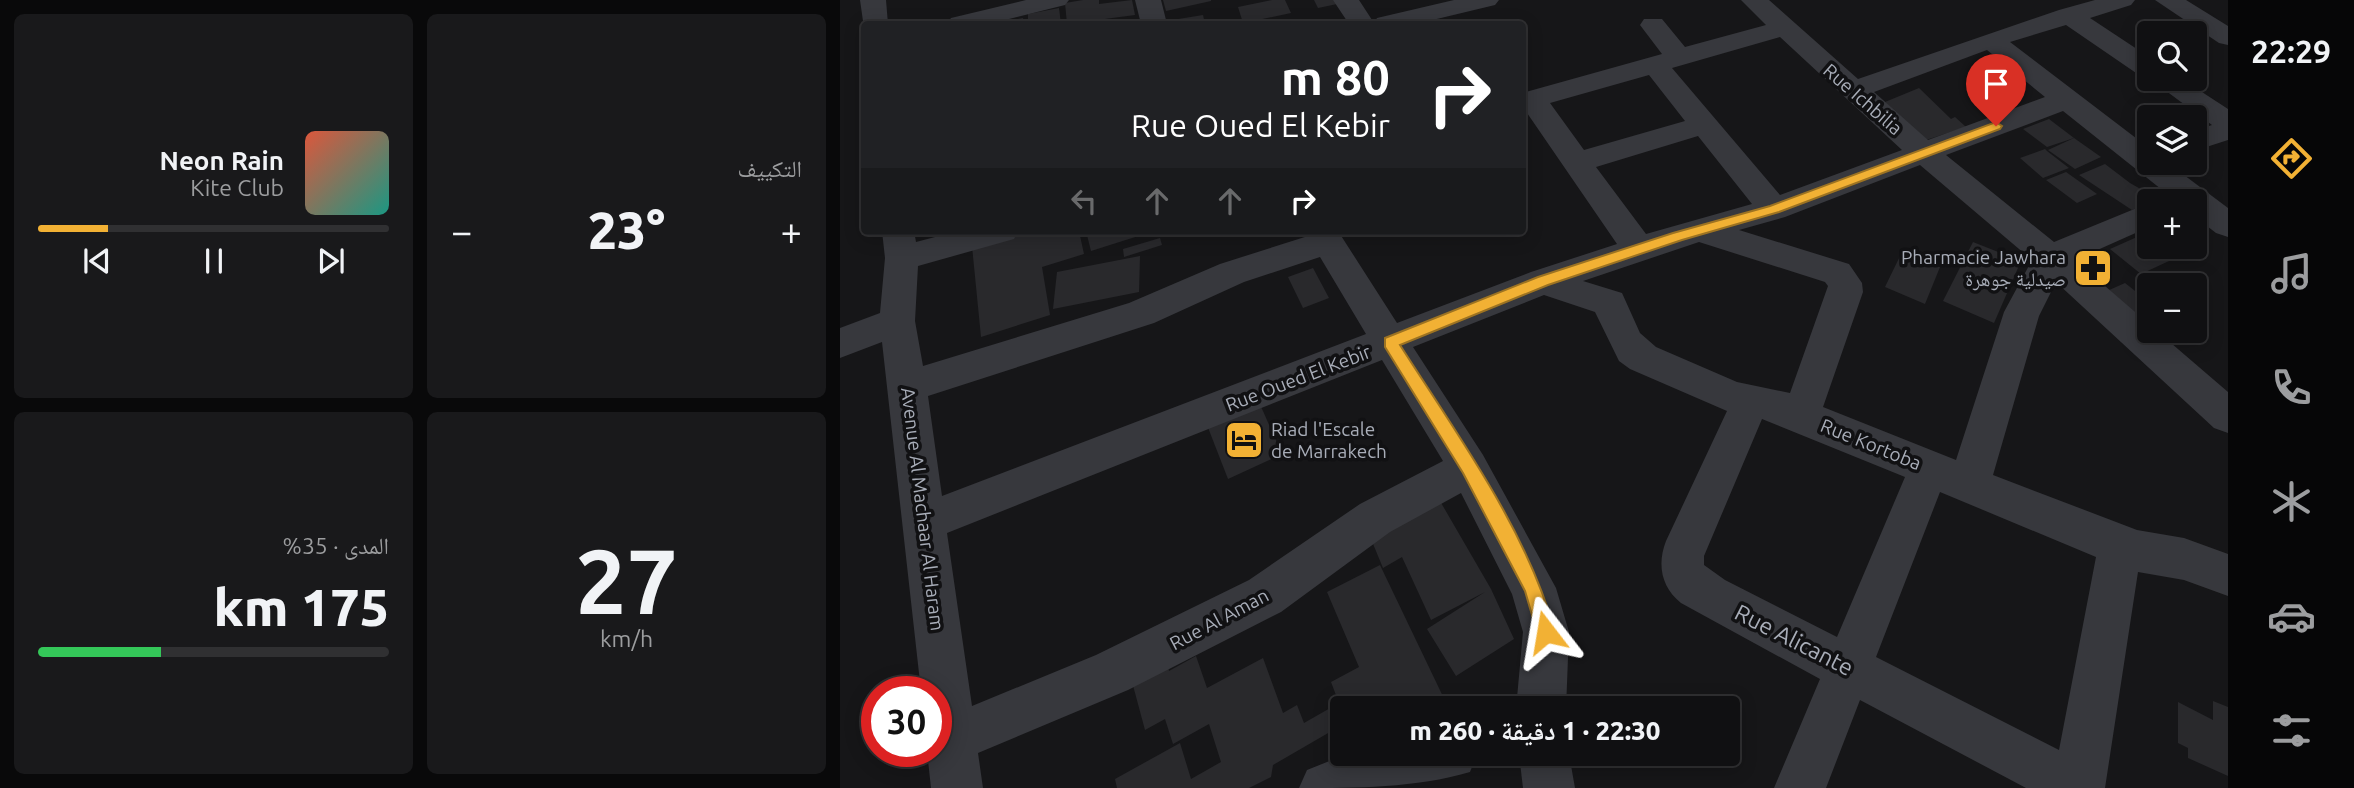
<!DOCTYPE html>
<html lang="ar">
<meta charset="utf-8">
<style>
:root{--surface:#101012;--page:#19191b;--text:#f1f3f6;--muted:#9c9d9f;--line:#303032;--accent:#f2b134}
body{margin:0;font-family:Ubuntu,"Noto Naskh Arabic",sans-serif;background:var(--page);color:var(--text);direction:rtl;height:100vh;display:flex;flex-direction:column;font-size:26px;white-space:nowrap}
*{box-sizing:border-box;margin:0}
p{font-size:23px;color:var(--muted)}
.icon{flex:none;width:38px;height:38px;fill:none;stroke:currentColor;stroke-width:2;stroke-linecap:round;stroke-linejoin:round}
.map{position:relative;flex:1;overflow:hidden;direction:ltr}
.side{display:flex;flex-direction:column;gap:14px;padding:14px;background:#09090a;width:840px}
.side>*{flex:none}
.top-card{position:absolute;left:21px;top:21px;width:665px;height:214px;border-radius:7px;box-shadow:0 4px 18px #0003,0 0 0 2px var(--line);direction:rtl;background:#202124;color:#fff;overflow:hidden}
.tools{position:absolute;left:1297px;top:21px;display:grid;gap:14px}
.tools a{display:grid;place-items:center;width:70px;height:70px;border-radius:7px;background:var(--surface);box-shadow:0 4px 18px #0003,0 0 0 2px var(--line);font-size:35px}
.speed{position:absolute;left:21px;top:676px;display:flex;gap:14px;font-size:35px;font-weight:700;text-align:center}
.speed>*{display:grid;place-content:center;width:91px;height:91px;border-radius:50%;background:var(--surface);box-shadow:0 4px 18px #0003,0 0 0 2px var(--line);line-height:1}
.speed .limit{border:10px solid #d22;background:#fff;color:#111}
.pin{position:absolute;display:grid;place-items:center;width:60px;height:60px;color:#fff;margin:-72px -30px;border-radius:50% 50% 50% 0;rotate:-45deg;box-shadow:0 0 7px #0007}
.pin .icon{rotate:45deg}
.me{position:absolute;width:77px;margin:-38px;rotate:346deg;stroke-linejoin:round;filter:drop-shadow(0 0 5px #0008)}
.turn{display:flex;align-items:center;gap:24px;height:147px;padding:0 21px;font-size:32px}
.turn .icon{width:91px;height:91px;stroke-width:2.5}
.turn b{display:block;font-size:49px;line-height:60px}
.lanes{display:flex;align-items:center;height:66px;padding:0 21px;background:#0003;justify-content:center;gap:35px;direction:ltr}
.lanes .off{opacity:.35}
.big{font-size:52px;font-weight:800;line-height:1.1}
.side .tile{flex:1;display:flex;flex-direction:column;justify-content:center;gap:10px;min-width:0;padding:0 24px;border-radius:10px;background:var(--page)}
.side .dial{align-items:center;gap:0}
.dial b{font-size:91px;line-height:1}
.song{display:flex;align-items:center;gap:21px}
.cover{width:84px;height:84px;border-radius:10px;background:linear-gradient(135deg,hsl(10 70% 55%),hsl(170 70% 35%))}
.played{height:7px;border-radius:4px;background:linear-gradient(90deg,var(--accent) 20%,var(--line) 20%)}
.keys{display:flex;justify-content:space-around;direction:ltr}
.heat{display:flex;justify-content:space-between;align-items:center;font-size:38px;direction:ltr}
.charge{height:10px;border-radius:5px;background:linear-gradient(90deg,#34c759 35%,var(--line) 0)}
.side .tiles{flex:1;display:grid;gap:14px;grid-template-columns:repeat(2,1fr)}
.trip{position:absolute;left:490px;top:696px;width:410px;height:70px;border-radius:7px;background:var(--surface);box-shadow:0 4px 18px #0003,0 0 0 2px var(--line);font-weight:800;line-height:70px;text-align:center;direction:rtl}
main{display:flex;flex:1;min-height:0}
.tabs{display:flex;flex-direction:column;width:126px;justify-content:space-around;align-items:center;background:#060607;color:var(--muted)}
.tabs .icon{width:49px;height:49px}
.tabs .selected{color:var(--accent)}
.tabs b{font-size:32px;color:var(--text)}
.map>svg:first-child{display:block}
.building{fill:#29292c}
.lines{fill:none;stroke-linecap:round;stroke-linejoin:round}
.minor{fill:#37383d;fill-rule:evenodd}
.route{fill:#f2b134;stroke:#9d7322;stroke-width:2}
.labels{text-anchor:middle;stroke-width:7;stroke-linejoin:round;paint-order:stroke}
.street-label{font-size:19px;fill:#a8adb8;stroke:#111113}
.poi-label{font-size:19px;fill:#a8adb8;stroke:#111113;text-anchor:end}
.near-street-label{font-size:23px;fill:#a8adb8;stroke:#111113}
</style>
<main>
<nav class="tabs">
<b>22:29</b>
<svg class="icon selected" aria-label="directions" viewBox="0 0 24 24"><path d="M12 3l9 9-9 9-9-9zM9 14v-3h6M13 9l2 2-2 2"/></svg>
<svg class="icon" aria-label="music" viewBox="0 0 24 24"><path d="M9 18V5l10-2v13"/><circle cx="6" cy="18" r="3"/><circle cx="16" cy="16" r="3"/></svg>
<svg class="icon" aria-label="phone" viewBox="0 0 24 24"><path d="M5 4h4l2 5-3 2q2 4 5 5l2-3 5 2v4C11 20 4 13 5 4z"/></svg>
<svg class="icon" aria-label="climate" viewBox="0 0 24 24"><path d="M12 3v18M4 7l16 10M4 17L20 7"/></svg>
<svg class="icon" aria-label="car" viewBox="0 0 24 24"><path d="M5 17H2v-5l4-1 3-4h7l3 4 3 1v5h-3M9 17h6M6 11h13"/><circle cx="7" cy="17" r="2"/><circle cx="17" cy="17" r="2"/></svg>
<svg class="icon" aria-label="filters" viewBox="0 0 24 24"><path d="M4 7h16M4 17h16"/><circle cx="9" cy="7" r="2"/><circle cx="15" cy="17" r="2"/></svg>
</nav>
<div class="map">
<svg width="1388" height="788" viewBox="0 0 1388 788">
<rect width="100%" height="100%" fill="#161618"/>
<!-- building -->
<g class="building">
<path d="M243 0H259V4L292 0 295 15 227 24 225 3Z"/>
<path d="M323 0H371V1L326 11Z"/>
<path d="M432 0H445L451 13 403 23 398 7Z"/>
<path d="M474 0H501L502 3 478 8Z"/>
<path d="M219 8 221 24H188V14Z"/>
<path d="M363 15 365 24H332V20Z"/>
<path d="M183 18 184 24H156V23Z"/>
<path d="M1079 88 1111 119 1115 117 1126 127 1080 142 1045 102Z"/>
<path d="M1209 119 1234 138 1207 147 1183 129Z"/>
<path d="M1234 138 1261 157 1235 169 1208 150Z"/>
<path d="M1205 149 1207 151 1229 168 1203 178 1180 158Z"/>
<path d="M1265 164 1290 183 1318 199 1292 210 1239 175Z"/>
<path d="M1226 172 1257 194 1237 203 1206 180Z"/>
<path d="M183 231H239L244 254 202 267 210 315 141 337 132 246Z"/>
<path d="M246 231H311V232L251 251Z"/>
<path d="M1297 237 1309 247 1329 261 1301 274 1270 249Z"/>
<path d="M320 238 322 245 284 257 283 249Z"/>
<path d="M1133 242 1181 261 1154 323 1103 301Z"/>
<path d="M1062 252 1100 267 1085 304 1045 287Z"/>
<path d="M300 256 299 292 213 309 217 272Z"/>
<path d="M473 268 489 298 463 308 448 277Z"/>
<path d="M1285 283 1309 302V311L1298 317 1267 291Z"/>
<path d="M419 402 442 454 388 479 367 425Z"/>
<path d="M600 501 651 589 674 639 616 676 587 629 645 592 591 620 562 557 543 568 531 539Z"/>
<path d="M540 565 609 709H538L537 705 531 709H502V725L433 765 431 777 409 788H277L275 779 340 743 351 779 381 762 369 724 333 744 325 719 305 730 291 678 326 660 329 671 356 656 367 688 423 658 443 713 457 705 464 723 499 703 491 682 519 667 487 592Z"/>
<path d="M1373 701 1388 707V776L1348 758V748L1338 743V702L1373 720Z"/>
</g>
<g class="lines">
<!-- minor -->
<g class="minor">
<path d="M20 0H46L48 24H24V28Z"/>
<path d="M186 0H229L225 5 149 24H107L111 18Z"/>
<path d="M295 0H321L327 24H301Z"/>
<path d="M493 0H519L534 23 537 18 614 0H659L655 5 576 24H509Z"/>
<path d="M901 0H929L1018 79 1219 10 1255 0H1295L1291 5 1250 18 1309 57V77L1299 75 1226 25 1170 42 1309 148V163H1328L1388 208V237L1376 233 1354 216V201H1336L1223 111 1106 155 1214 242 1309 203V227L1235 260 1309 324V331H1317L1388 392V433L1374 428 1216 282 1199 316 1153 475 1297 530 1344 538 1388 554V596L1344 580 1298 572 1265 788H1186L1020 700 986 788H934L980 679 841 603C821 587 817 564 826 541L887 411 790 369 779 361 755 312 704 295 573 347 643 455 716 588 729 632 726 709H676L683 632 672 594 621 493 550 532 441 612 288 690 138 753 143 788H91L87 751H96V691H81L42 342 0 358V328L40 313 45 258 42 231H74L76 242 118 231H178L174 239 78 266 75 321 83 366 289 303 380 264 468 236 465 231H498L557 323 691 272 777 244 685 110 682 111V93L822 54 800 25 804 19H822L845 47 926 25ZM940 37 1062 150 940 195 832 68ZM1147 50 1205 97 1088 140 1034 92ZM809 75 845 121 744 150 710 103ZM858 136 912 204 806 234 756 167ZM1080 165 1192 260 1164 312 1116 460 983 407 1023 292 1022 283 1009 264 899 230 945 217ZM859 242 985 282 988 286 950 393 897 382 816 347 800 333 782 293 743 281ZM480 257 526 334 102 496 88 396 314 323 404 282ZM542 360 603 461 520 504 409 580 256 655 132 706 107 533ZM922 419 1065 477 997 637 885 580 864 565V556ZM1100 492 1256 557 1219 750 1036 657Z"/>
<path d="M1315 0H1346L1388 26V45L1379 43Z"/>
<path d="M1310 79H1342L1388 109V140L1354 151V131L1372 125Z"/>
<path d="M507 754H637L630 772C576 788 516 788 459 788L467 770Z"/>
<path d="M679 754H729L735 788H683Z"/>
</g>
</g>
<!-- route -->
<path class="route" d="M1156 122 1162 126 1160 129 939 212 842 240 708 285 560 345C618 436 686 528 715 632L713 639 706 642 699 639 685 591 623 473 545 347V338L698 277 833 233 930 206Z"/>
<!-- icons -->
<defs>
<symbol id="pharmacy-square" viewBox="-11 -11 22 22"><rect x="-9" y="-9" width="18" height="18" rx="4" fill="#f2b134" stroke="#111113"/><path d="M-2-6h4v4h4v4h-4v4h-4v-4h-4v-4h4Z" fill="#111"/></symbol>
<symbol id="hotel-square" viewBox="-11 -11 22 22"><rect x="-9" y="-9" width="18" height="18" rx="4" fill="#f2b134" stroke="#111113"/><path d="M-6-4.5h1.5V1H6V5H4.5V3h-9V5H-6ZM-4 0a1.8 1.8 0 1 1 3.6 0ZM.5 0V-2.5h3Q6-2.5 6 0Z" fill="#111"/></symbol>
</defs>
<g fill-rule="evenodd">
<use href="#pharmacy-square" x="1231" y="246" width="44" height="44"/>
<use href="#hotel-square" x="382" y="418" width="44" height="44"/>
</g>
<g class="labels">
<!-- street labels -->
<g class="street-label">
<text transform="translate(1023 99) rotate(41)" y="7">Rue Ichbilia</text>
<text transform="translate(458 378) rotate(-21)" y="7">Rue Oued El Kebir</text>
<text transform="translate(1031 444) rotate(22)" y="7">Rue Kortoba</text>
<text transform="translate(83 509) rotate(83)" y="7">Avenue Al Machaar Al Haram</text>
<text transform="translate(379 619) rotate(-28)" y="7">Rue Al Aman</text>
</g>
<!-- poi labels -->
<g class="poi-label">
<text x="1226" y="264">Pharmacie Jawhara<tspan x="1226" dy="22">صيدلية جوهرة</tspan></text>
<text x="431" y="436" text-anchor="start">Riad l'Escale<tspan x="431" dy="22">de Marrakech</tspan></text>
</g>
<!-- near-street labels -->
<g class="near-street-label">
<text transform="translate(954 640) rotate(27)" y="8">Rue Alicante</text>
</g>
</g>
</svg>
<div class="tools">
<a><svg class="icon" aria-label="search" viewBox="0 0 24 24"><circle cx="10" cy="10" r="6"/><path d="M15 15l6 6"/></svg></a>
<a><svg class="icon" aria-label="layers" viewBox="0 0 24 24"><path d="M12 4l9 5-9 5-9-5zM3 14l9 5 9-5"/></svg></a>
<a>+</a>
<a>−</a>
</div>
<div class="speed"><div class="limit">30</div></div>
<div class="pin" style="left:1156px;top:126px;background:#d93025"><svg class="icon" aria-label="arrive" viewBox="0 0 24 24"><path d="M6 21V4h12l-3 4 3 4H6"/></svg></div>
<svg class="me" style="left:706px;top:632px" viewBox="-20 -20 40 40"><path d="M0-17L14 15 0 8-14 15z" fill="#f2b134" stroke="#fff" stroke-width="4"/></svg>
<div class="trip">22:30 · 1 دقيقة · 260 m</div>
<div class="top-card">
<div class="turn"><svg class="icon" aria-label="right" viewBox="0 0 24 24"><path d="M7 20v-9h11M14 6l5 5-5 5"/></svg><div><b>80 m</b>Rue Oued El Kebir</div></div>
<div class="lanes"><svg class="icon off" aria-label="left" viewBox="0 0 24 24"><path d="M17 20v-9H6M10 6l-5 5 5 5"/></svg><svg class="icon off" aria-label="ahead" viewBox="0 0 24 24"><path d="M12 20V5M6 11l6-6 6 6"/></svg><svg class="icon off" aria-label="ahead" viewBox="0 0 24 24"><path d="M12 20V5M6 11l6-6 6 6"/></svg><svg class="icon" aria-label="right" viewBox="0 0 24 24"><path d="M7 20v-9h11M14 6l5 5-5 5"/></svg></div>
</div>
</div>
<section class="side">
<div class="tiles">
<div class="tile"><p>التكييف</p>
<div class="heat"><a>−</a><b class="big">23°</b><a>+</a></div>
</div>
<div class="tile">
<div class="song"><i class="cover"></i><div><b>Neon Rain</b><p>Kite Club</p></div></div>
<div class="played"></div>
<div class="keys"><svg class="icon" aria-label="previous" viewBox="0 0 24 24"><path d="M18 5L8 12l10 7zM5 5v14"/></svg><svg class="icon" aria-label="pause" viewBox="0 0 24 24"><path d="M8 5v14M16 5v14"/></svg><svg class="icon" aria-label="next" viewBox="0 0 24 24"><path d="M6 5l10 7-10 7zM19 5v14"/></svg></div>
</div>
<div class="tile dial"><b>27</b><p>km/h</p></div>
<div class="tile"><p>المدى · 35%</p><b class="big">175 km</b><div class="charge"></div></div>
</div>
</section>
</main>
